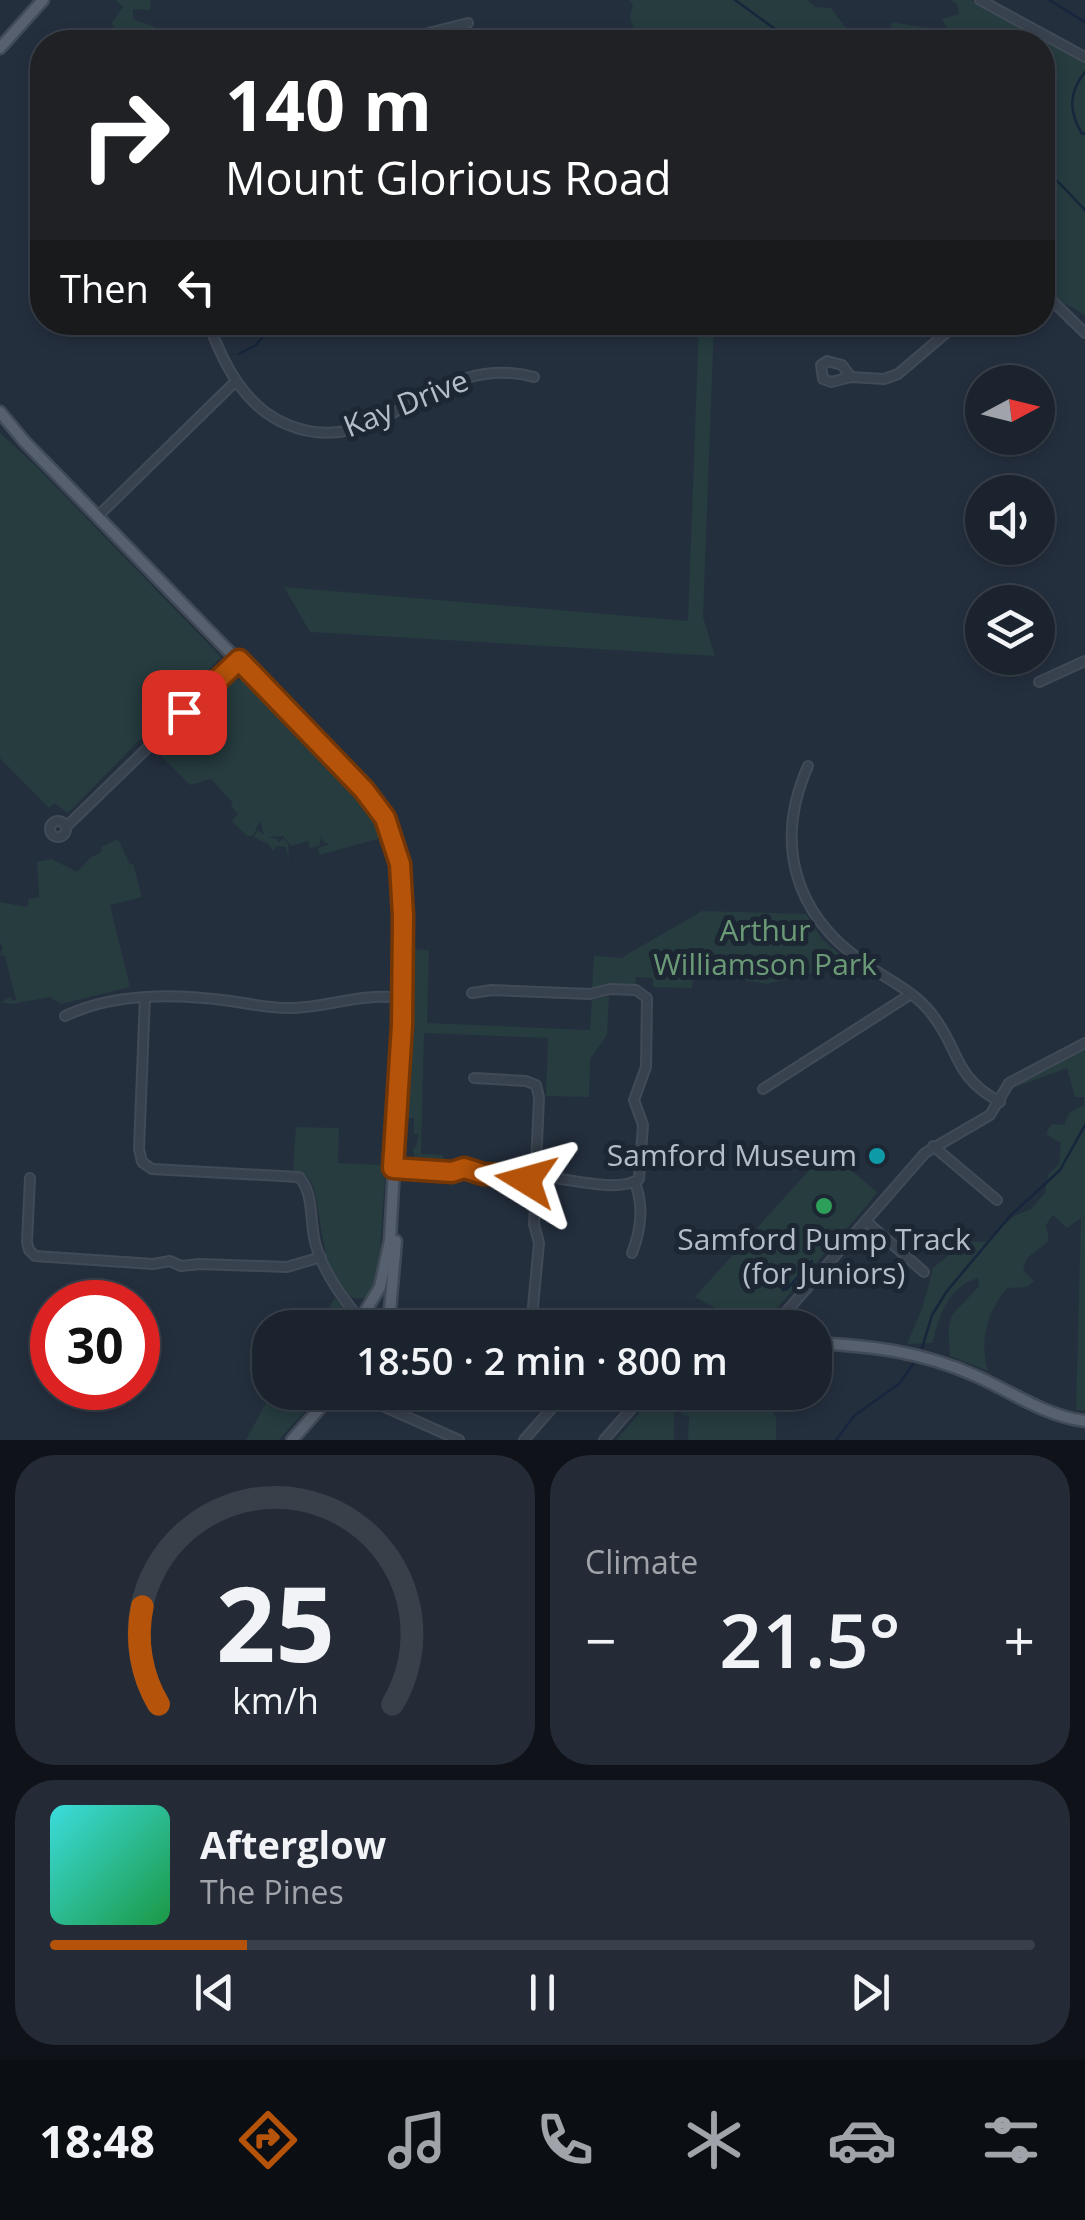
<!DOCTYPE html>
<meta charset="utf-8">
<style>
:root{--surface:#1b232e;--page:#242b36;--text:#f1f3f6;--muted:#a0a4aa;--line:#39404a;--accent:#b45309}
body{margin:0;font-family:"Open Sans",sans-serif;background:var(--page);color:var(--text);height:100vh;display:flex;flex-direction:column;font-size:38px;white-space:nowrap}
*{box-sizing:border-box;margin:0}
p{font-size:32px;color:var(--muted)}
.icon{flex:none;width:55px;height:55px;fill:none;stroke:currentColor;stroke-width:2;stroke-linecap:round;stroke-linejoin:round}
.map{position:relative;height:1440px;overflow:hidden}
.drawer{display:flex;flex-direction:column;gap:15px;padding:15px;background:#0f1319;flex:1}
.drawer>*{flex:none}
.hud{position:absolute;left:30px;top:30px;width:1025px;height:305px;border-radius:40px;box-shadow:0 5px 15px #0003,0 0 0 2px var(--line);background:#202124;color:#fff;overflow:hidden}
.needle{width:65px;rotate:83deg}
.tools{position:absolute;left:965px;top:365px;display:grid;gap:20px}
.tools a{display:grid;place-items:center;width:90px;height:90px;border-radius:50%;background:var(--surface);box-shadow:0 5px 15px #0003,0 0 0 2px var(--line);font-size:50px}
.speed{position:absolute;left:30px;top:1280px;display:flex;gap:20px;font-size:50px;font-weight:700;text-align:center}
.speed>*{display:grid;place-content:center;width:130px;height:130px;border-radius:50%;background:var(--surface);box-shadow:0 5px 15px #0003,0 0 0 2px var(--line);line-height:1}
.speed .limit{border:15px solid #d22;background:#fff;color:#111}
.pin{position:absolute;display:grid;place-items:center;width:85px;height:85px;color:#fff;margin:-42px;border-radius:20px;box-shadow:0 5px 15px #0006}
.me{position:absolute;width:110px;margin:-55px;rotate:278deg;stroke-linejoin:round;filter:drop-shadow(0 0 8px #0008)}
.turn{display:flex;align-items:center;gap:35px;height:210px;padding:0 30px;font-size:45px}
.turn .icon{width:130px;height:130px;stroke-width:2.5}
.turn b{display:block;font-size:70px;line-height:85px}
.then{display:flex;align-items:center;height:95px;padding:0 30px;background:#0003;gap:20px;font-size:38px}
.big{font-size:75px;font-weight:600;line-height:1.1}
.drawer .widget{flex:1;display:flex;flex-direction:column;justify-content:center;gap:15px;min-width:0;padding:0 35px;border-radius:40px;background:var(--page)}
.drawer .dial{align-items:center;gap:0}
.dial svg{height:260px;overflow:visible;fill:none;stroke:var(--line);stroke-width:7;stroke-linecap:round;text-anchor:middle}
.dial text{fill:var(--text);stroke:none}
.song{display:flex;align-items:center;gap:30px}
.cover{width:120px;height:120px;border-radius:15px;background:linear-gradient(135deg,hsl(180 70% 55%),hsl(140 70% 35%))}
.played{height:10px;border-radius:5px;background:linear-gradient(90deg,var(--accent) 20%,var(--line) 20%)}
.keys{display:flex;justify-content:space-around;direction:ltr}
.heat{display:flex;justify-content:space-between;align-items:center;font-size:55px;direction:ltr}
.drawer .tiles{flex:1;display:grid;gap:15px;grid-template-columns:1fr 1fr}
.widget:last-child{grid-column:span 2}
.trip{position:absolute;left:252px;top:1310px;width:580px;height:100px;border-radius:40px;background:var(--surface);box-shadow:0 5px 15px #0003,0 0 0 2px var(--line);font-weight:600;line-height:100px;text-align:center}
.tab-bar{display:flex;height:160px;justify-content:space-around;align-items:center;background:#0b0e12;color:var(--muted)}
.tab-bar .icon{width:70px;height:70px}
.tab-bar .selected{color:var(--accent)}
.tab-bar b{font-size:45px;color:var(--text)}
.map>svg:first-child{display:block}
.green{fill:#263c3f}
.lines{fill:none;stroke-linecap:round;stroke-linejoin:round}
.stream{stroke:#17263c;stroke-width:2.5}
.minor-casing{stroke:#414a57;stroke-width:12}
.major-casing{stroke:#414a57;stroke-width:15}
.minor{stroke:#38414e;stroke-width:8}
.major{stroke:#56606e;stroke-width:10}
.route-casing{stroke:#753606;stroke-width:25}
.route{stroke:#b45309;stroke-width:18}
.culture-dot{fill:#0f9aa8;stroke:#1d2633;stroke-width:4}
.leisure-dot{fill:#2e9e5b;stroke:#1d2633;stroke-width:4}
.labels{text-anchor:middle;stroke-width:10;stroke-linejoin:round;paint-order:stroke}
.street-label{font-size:30px;fill:#b4bcc9;stroke:#1d2633}
.park-label{font-size:30px;fill:#6b9a76;stroke:#1d2633}
.poi-label{font-size:30px;fill:#b4bcc9;stroke:#1d2633;text-anchor:end}
</style>
<div class="map">
<svg width="1085" height="1440" viewBox="0 0 1085 1440">
<rect width="100%" height="100%" fill="#242f3e"/>
<!-- green -->
<g class="green">
<path d="M116 0H151L150 10 133 9V19L155 27 147 42 119 37 112 23 123 7Z"/>
<path d="M629 0H808L815 7 831 8 856 42H642C635 28 626 22 633 6Z"/>
<path d="M950 0H971L1085 60V316C1073 305 1065 306 1054 296V285L1043 274 1042 42H889L892 22 949 32 942 19 959 14 957 4Z"/>
<path d="M699 323H714L703 617 715 656 310 632 284 587 688 621Z"/>
<path d="M0 433 34 464 221 657 68 813 54 803 49 808 0 758Z"/>
<path d="M244 678 256 684 365 797 385 837 319 855 318 848 330 844 324 842 321 836 320 845 310 849 308 841 291 846 283 836 268 837 277 839 278 843 283 838 288 843 289 861 286 847 277 846 273 851 268 844 254 837 258 830 264 835 260 821 253 836H247L232 821 238 814 231 806 233 803 211 779 190 785 161 756C176 721 206 688 244 678Z"/>
<path d="M118 839 130 865 133 864 142 897 110 905 130 987 61 1004 50 997 12 1004 0 1002 11 997 13 1001 16 1000 5 956 0 955 3 947 0 942V902L27 907 29 899 39 897 37 862 52 859 77 872 91 857 102 852 101 847Z"/>
<path d="M702 911 806 914 822 939 850 964 767 984 694 971 692 988 653 987V978L636 977 635 987 604 986 592 990 594 956 621 958Z"/>
<path d="M412 949 429 950 427 1023 590 1030 592 1000 609 996 607 1035 590 1059 589 1097 546 1096 548 1038 424 1033 421 1154 443 1155 445 1164 421 1165 415 1162 413 1148 416 1147 419 1134H414V1118H406Z"/>
<path d="M1085 1048V1411L1076 1410 1081 1218 1067 1228 1053 1215 1046 1225 1049 1241 1027 1258 1023 1270 1034 1281 1027 1287 1007 1288C987 1311 979 1341 988 1371L950 1356C946 1307 952 1318 979 1286L978 1278C949 1286 938 1316 933 1343L907 1344 923 1306 933 1268 965 1242H985L1014 1216 1031 1209 1045 1193 1048 1175 1059 1164 1061 1143 1046 1134 1051 1124 1064 1125 1070 1112 1084 1105V1097H1075L1067 1068 1008 1090Z"/>
<path d="M296 1127 339 1128 338 1163 386 1165 378 1277 366 1298C320 1307 323 1206 312 1184 308 1175 302 1172 293 1170Z"/>
<path d="M827 1150 877 1192 870 1202 776 1309 779 1313 768 1317 771 1321 766 1327H719L718 1323 701 1322 714 1307 695 1297Z"/>
<path d="M335 1298 347 1308 353 1327 306 1328 308 1324 318 1325Z"/>
<path d="M658 1392 674 1393V1440H616Z"/>
<path d="M271 1393H321L279 1440H246Z"/>
<path d="M679 1393H750L753 1397 752 1409 772 1411 776 1417V1440H688L689 1416 682 1415Z"/>
</g>
<g class="lines">
<!-- stream -->
<g class="stream">
<path d="M735 0 775 29 802 42"/>
<path d="M1049 0 1085 22"/>
<path d="M748 42 773 30"/>
<path d="M1085 72C1068 93 1069 112 1082 134L1085 133"/>
<path d="M1042 165 1085 210"/>
<path d="M239 354 256 345 274 322"/>
<path d="M783 1290 787 1289 812 1261"/>
<path d="M920 1355 932 1315 947 1291 1010 1216 1060 1170 1085 1125"/>
<path d="M836 1440 854 1416 900 1383 915 1361"/>
</g>
<defs>
<g id="minor">
<path d="M980 0 1085 57"/>
<path d="M393 42 468 23"/>
<path d="M1042 291 1085 333"/>
<path d="M208 322C223 363 244 406 286 424 381 465 432 349 534 377"/>
<path d="M851 377 842 365 827 361 821 365 823 379 831 382 851 377 884 379 898 374 959 322"/>
<path d="M98 516 236 381"/>
<path d="M1039 682 1085 661"/>
<path d="M808 766C774 843 794 914 863 962 886 979 913 990 931 1013 961 1050 951 1075 1000 1102"/>
<circle cx="58" cy="829" r="8"/>
<path d="M66 827 238 660"/>
<path d="M472 993 492 990 590 994 610 989 636 990 647 998 646 1067 634 1100 643 1125 639 1179C620 1193 570 1179 546 1177"/>
<path d="M145 997 139 1149 142 1162 152 1169 299 1177C315 1194 309 1224 316 1246 325 1275 343 1298 361 1321"/>
<path d="M65 1016C115 992 177 994 231 1001 251 1004 273 1009 293 1008 327 1007 356 995 392 997"/>
<path d="M474 1078 526 1081 536 1085 539 1097 536 1167"/>
<path d="M763 1089 911 994"/>
<path d="M933 1146 997 1200"/>
<circle cx="536" cy="1177" r="10"/>
<path d="M393 1168 453 1172 464 1168 483 1174 525 1176"/>
<path d="M30 1178 27 1242 29 1250 35 1256 153 1264 170 1261 181 1266 200 1264 287 1267 321 1257"/>
<path d="M867 1222 924 1272"/>
<path d="M632 1253C641 1230 644 1206 635 1183"/>
<path d="M531 1328 539 1243 534 1224 536 1187"/>
<path d="M772 1328 925 1153 990 1115 1009 1083 1085 1043"/>
<path d="M351 1392 459 1440"/>
<path d="M524 1440 566 1392"/>
<path d="M604 1440 646 1392"/>
</g>
<g id="major">
<path d="M0 48 43 0"/>
<path d="M0 412 24 441 364 790 385 818 397 856 403 917 402 1025 390 1240 380 1287 362 1317 363 1328"/>
<path d="M390 1310 396 1241"/>
<path d="M394 1317 453 1328"/>
<path d="M815 1343C873 1346 923 1352 976 1376 1012 1392 1045 1416 1085 1421"/>
<path d="M292 1440 334 1392"/>
</g>
</defs>
<!-- minor casing -->
<use href="#minor" class="minor-casing"/>
<!-- major casing -->
<use href="#major" class="major-casing"/>
<!-- minor -->
<use href="#minor" class="minor"/>
<!-- major -->
<use href="#major" class="major"/>
</g>
<g class="lines">
<defs>
<path id="route" d="M184 712 239 660 364 790 385 818 400 864 403 916 402 1025 393 1168 452 1172 464 1168 483 1174 526 1176V1180"/>
</defs>
<!-- route casing -->
<use href="#route" class="route-casing"/>
<!-- route -->
<use href="#route" class="route"/>
</g>
<!-- markers -->
<circle class="culture-dot" cx="877" cy="1156" r="10"/>
<circle class="leisure-dot" cx="824" cy="1206" r="10"/>
<g class="labels">
<!-- street labels -->
<g class="street-label">
<text transform="translate(406 404) rotate(-22)" y="10">Kay Drive</text>
</g>
<!-- park labels -->
<g class="park-label">
<text x="765" y="941">Arthur<tspan x="765" dy="34">Williamson Park</tspan></text>
</g>
<!-- poi labels -->
<g class="poi-label">
<text x="857" y="1166">Samford Museum</text>
<text x="824" y="1250" text-anchor="middle">Samford Pump Track<tspan x="824" dy="34">(for Juniors)</tspan></text>
</g>
</g>
</svg>
<div class="tools">
<a><svg class="needle" viewBox="-14 -14 28 28"><path d="M0-13l5 13h-10z" fill="#e53935"/><path d="M0 13l5-13h-10z" fill="#a0a4aa"/></svg></a>
<a><svg class="icon" aria-label="sound" viewBox="0 0 24 24"><path d="M4 9h4l5-4v14l-5-4H4zM17 9q2 3 0 6"/></svg></a>
<a><svg class="icon" aria-label="layers" viewBox="0 0 24 24"><path d="M12 4l9 5-9 5-9-5zM3 14l9 5 9-5"/></svg></a>
</div>
<div class="speed"><div class="limit">30</div></div>
<div class="pin" style="left:184px;top:712px;background:#d93025"><svg class="icon" aria-label="arrive" viewBox="0 0 24 24"><path d="M6 21V4h12l-3 4 3 4H6"/></svg></div>
<svg class="me" style="left:526px;top:1180px" viewBox="-20 -20 40 40"><path d="M0-17L14 15 0 8-14 15z" fill="#b45309" stroke="#fff" stroke-width="4"/></svg>
<div class="trip">18:50 · 2 min · 800 m</div>
<div class="hud">
<div class="turn"><svg class="icon" aria-label="right" viewBox="0 0 24 24"><path d="M7 20v-9h11M14 6l5 5-5 5"/></svg><div><b>140 m</b>Mount Glorious Road</div></div>
<div class="then">Then<svg class="icon" aria-label="left" viewBox="0 0 24 24"><path d="M17 20v-9H6M10 6l-5 5 5 5"/></svg></div>
</div>
</div>
<section class="drawer">
<div class="tiles">
<div class="widget dial"><svg viewBox="0 0 100 80">
<path d="M14 69A42 42 0 1 1 86 69"/>
<path d="M14 69A42 42 0 0 1 9 39" stroke="#b45309"/>
<text x="50" y="56" font-size="32" font-weight="700">25</text>
<text x="50" y="72" font-size="11">km/h</text>
</svg></div>
<div class="widget"><p>Climate</p>
<div class="heat"><a>−</a><b class="big">21.5°</b><a>+</a></div>
</div>
<div class="widget">
<div class="song"><i class="cover"></i><div><b>Afterglow</b><p>The Pines</p></div></div>
<div class="played"></div>
<div class="keys"><svg class="icon" aria-label="previous" viewBox="0 0 24 24"><path d="M18 5L8 12l10 7zM5 5v14"/></svg><svg class="icon" aria-label="pause" viewBox="0 0 24 24"><path d="M8 5v14M16 5v14"/></svg><svg class="icon" aria-label="next" viewBox="0 0 24 24"><path d="M6 5l10 7-10 7zM19 5v14"/></svg></div>
</div>
</div>
</section>
<nav class="tab-bar">
<b>18:48</b>
<svg class="icon selected" aria-label="directions" viewBox="0 0 24 24"><path d="M12 3l9 9-9 9-9-9zM9 14v-3h6M13 9l2 2-2 2"/></svg>
<svg class="icon" aria-label="music" viewBox="0 0 24 24"><path d="M9 18V5l10-2v13"/><circle cx="6" cy="18" r="3"/><circle cx="16" cy="16" r="3"/></svg>
<svg class="icon" aria-label="phone" viewBox="0 0 24 24"><path d="M5 4h4l2 5-3 2q2 4 5 5l2-3 5 2v4C11 20 4 13 5 4z"/></svg>
<svg class="icon" aria-label="climate" viewBox="0 0 24 24"><path d="M12 3v18M4 7l16 10M4 17L20 7"/></svg>
<svg class="icon" aria-label="car" viewBox="0 0 24 24"><path d="M5 17H2v-5l4-1 3-4h7l3 4 3 1v5h-3M9 17h6M6 11h13"/><circle cx="7" cy="17" r="2"/><circle cx="17" cy="17" r="2"/></svg>
<svg class="icon" aria-label="filters" viewBox="0 0 24 24"><path d="M4 7h16M4 17h16"/><circle cx="9" cy="7" r="2"/><circle cx="15" cy="17" r="2"/></svg>
</nav>
